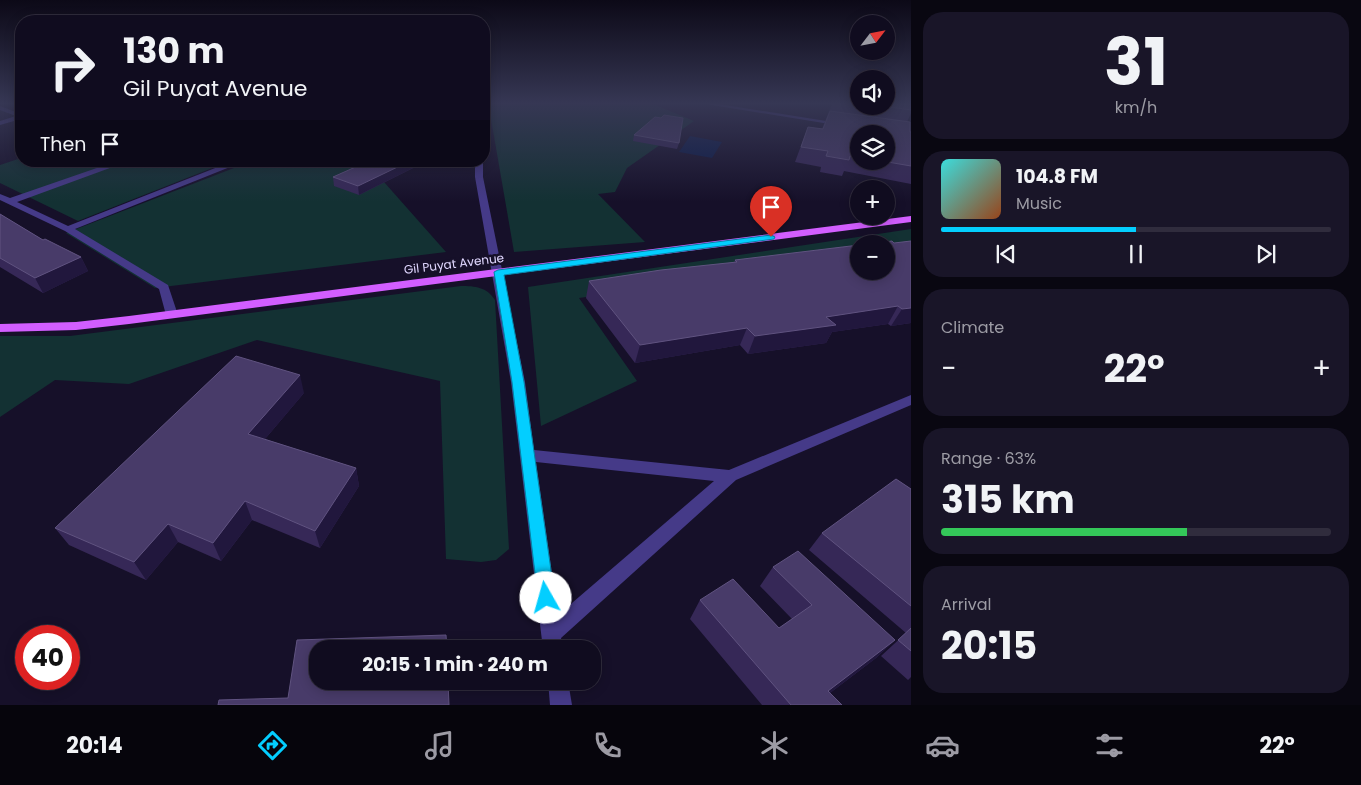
<!DOCTYPE html>
<meta charset="utf-8">
<style>
:root{--surface:#100c1f;--page:#191528;--text:#f1f3f6;--muted:#9c9ba4;--line:#302c3d;--accent:#03ceff}
body{margin:0;font-family:Poppins,sans-serif;background:var(--page);color:var(--text);height:100vh;display:flex;flex-direction:column;font-size:19px;white-space:nowrap}
*{box-sizing:border-box;margin:0}
p{font-size:16px;color:var(--muted)}
.icon{flex:none;width:28px;height:28px;fill:none;stroke:currentColor;stroke-width:2;stroke-linecap:round;stroke-linejoin:round}
.map{position:relative;flex:1;overflow:hidden}
.sheet{display:flex;flex-direction:column;gap:12px;padding:12px;background:#090711;width:450px}
.sheet>*{flex:none}
.banner{position:absolute;left:15px;top:15px;width:475px;height:152px;border-radius:20px;box-shadow:0 2px 12px #0003,0 0 0 1px var(--line);background:#100c1f;color:var(--text);overflow:hidden}
.needle{width:32px;rotate:58deg}
.fabs{position:absolute;left:850px;top:15px;display:grid;gap:10px}
.fabs a{display:grid;place-items:center;width:45px;height:45px;border-radius:50%;background:var(--surface);box-shadow:0 2px 12px #0003,0 0 0 1px var(--line);font-size:25px}
.speed{position:absolute;left:15px;top:625px;display:flex;gap:10px;font-size:25px;font-weight:700;text-align:center}
.speed>*{display:grid;place-content:center;width:65px;height:65px;border-radius:50%;background:var(--surface);box-shadow:0 2px 12px #0003,0 0 0 1px var(--line);line-height:1}
.speed .limit{border:8px solid #d22;background:#fff;color:#111}
.pin{position:absolute;display:grid;place-items:center;width:42px;height:42px;color:#fff;margin:-51px -21px;border-radius:50% 50% 50% 0;rotate:-45deg;box-shadow:0 0 5px #0007}
.pin .icon{rotate:45deg}
.me{position:absolute;width:55px;margin:-28px;rotate:353deg;stroke-linejoin:round;filter:drop-shadow(0 0 4px #0008)}
.turn{display:flex;align-items:center;gap:18px;height:105px;padding:0 25px;font-size:22px}
.turn .icon{width:65px;height:65px;stroke-width:2.5}
.turn b{display:block;font-size:35px;line-height:42px}
.then{display:flex;align-items:center;height:48px;padding:0 25px;background:#0003;gap:10px;font-size:19px}
.big{font-size:38px;font-weight:700;line-height:1.1}
.sheet .card{flex:1;display:flex;flex-direction:column;justify-content:center;gap:8px;min-width:0;padding:0 18px;border-radius:20px;background:var(--page)}
.sheet .dial{align-items:center;gap:0}
.dial b{font-size:65px;line-height:1}
.song{display:flex;align-items:center;gap:15px}
.cover{width:60px;height:60px;border-radius:8px;background:linear-gradient(135deg,hsl(180 70% 55%),hsl(20 70% 35%))}
.played{height:5px;border-radius:2px;background:linear-gradient(90deg,var(--accent) 50%,var(--line) 50%)}
.keys{display:flex;justify-content:space-around;direction:ltr}
.heat{display:flex;justify-content:space-between;align-items:center;font-size:28px;direction:ltr}
.charge{height:8px;border-radius:4px;background:linear-gradient(90deg,#34c759 63%,var(--line) 0)}
.trip{position:absolute;left:309px;top:640px;width:292px;height:50px;border-radius:20px;background:var(--surface);box-shadow:0 2px 12px #0003,0 0 0 1px var(--line);font-weight:700;line-height:50px;text-align:center}
.dock{display:flex;height:80px;justify-content:space-around;align-items:center;background:#06050c;color:var(--muted)}
.dock .icon{width:35px;height:35px}
.dock .active{color:var(--accent)}
.dock b{font-size:22px;color:var(--text)}
main{display:flex;flex:1;min-height:0}
.map>svg:first-child{display:block}
.green{fill:#133133}
.water{fill:#0a1a48}
.lines{fill:none;stroke-linecap:round;stroke-linejoin:round}
.minor{fill:#453a88;fill-rule:evenodd}
.major{fill:#d25eff;fill-rule:evenodd}
.wall{fill:#362857;fill-rule:evenodd}
.shaded-wall{fill:#21173d}
.building{fill:#483b69;stroke:#605380}
.route{fill:#03ceff;stroke:#0286a6}
.labels{text-anchor:middle;stroke-width:5;stroke-linejoin:round;paint-order:stroke}
.street-label{font-size:12px;fill:#e0d7ff;stroke:#161029}
</style>
<main>
<div class="map">
<svg width="911" height="705" viewBox="0 0 911 705">
<rect width="100%" height="100%" fill="#161029"/>
<!-- green -->
<g class="green">
<path d="M484 104H653L694 121 627 168 615 192 598 194 645 242 514 252 491 119 484 111Z"/>
<path d="M21 158V161H230L78 221 0 183V165Z"/>
<path d="M252 161H381L384 182 446 252 155 288 66 233Z"/>
<path d="M911 229V247L886 244H859V258L579 298 637 381 541 426 528 287Z"/>
<path d="M461 286C475 286 487 287 495 300L509 549 496 560 481 562 446 559 440 381 257 340 129 384 55 380 0 417V336H70Z"/>
</g>
<!-- water -->
<path class="water" d="M690 136 722 142 712 158 679 152Z"/>
<g class="lines">
<!-- minor -->
<g class="minor">
<path d="M706 104H719L845 124 842 126Z"/>
<path d="M0 106 21 114V119L0 125V121L16 116 0 110Z"/>
<path d="M117 161H129L17 202 68 226 233 161H245L75 229 168 285 178 315 176 317H168L166 315 159 289 65 231 0 200V194L10 198Z"/>
<path d="M475 161H483V177L525 382 534 450 729 470 911 395V405L736 480 561 638 563 649H543L511 382 475 177ZM536 462 714 481 558 615Z"/>
<path d="M548 681H568L572 705H550Z"/>
</g>
<!-- major -->
<path class="major" d="M911 216V222L129 324 76 330 0 332V324L76 322 129 316Z"/>
</g>
<!-- wall -->
<g class="wall">
<path d="M832 104H859V106H886L911 104V113L907 122 911 132V184L844 171 842 176 820 172 821 167 795 162 808 127 822 129ZM859 134 886 161H859Z"/>
<path d="M634 135 679 143 677 149 633 141Z"/>
<path d="M369 161H421V164L359 195 334 186 333 177Z"/>
<path d="M0 214 43 240 81 257 88 271 43 293 0 267Z"/>
<path d="M735 260 886 271 911 323 891 326 888 324 832 332 826 343 748 354 740 345 635 363 586 298 589 281 734 263Z"/>
<path d="M304 393 265 439 356 468 359 486 320 548 252 520 221 561 178 542 146 580 69 545 55 528Z"/>
<path d="M911 489V677L908 680 881 656 906 633 809 550 822 533Z"/>
<path d="M773 567 895 640 876 658 830 693 842 705H762L690 619 700 600 779 628 792 619 760 586Z"/>
</g>
<!-- shaded-wall -->
<g class="shaded-wall">
<path d="M410 161H421V164L359 195 358 186Z"/>
<path d="M81 257 88 271 43 293 35 278Z"/>
<path d="M898 306 888 324 832 332 826 343 748 354 755 336 826 317Z"/>
<path d="M911 308V323L891 326 902 309Z"/>
<path d="M747 328 740 345 635 363 640 345Z"/>
<path d="M300 375 304 393 254 452 248 434Z"/>
<path d="M356 468 359 486 320 548 315 531Z"/>
<path d="M245 501 252 520 221 561 213 543Z"/>
<path d="M168 524 178 542 146 580 134 562Z"/>
<path d="M895 640 876 658 814 705 828 691Z"/>
</g>
<!-- building -->
<g class="building">
<path d="M886 104H911V110L883 106H886Z"/>
<path d="M830 111 910 122V132H911V166L882 161H886V134H859V157L850 156 849 160 826 156 828 151 801 147 808 127 823 129Z"/>
<path d="M664 115 683 118 679 143 634 135 655 117 661 118Z"/>
<path d="M369 161H410L358 186 333 177Z"/>
<path d="M0 214 43 240 45 239 81 257 35 278 0 258Z"/>
<path d="M892 241 894 243 911 241V308L902 309 898 306 826 317 836 325 755 336 747 328 640 345 589 281 661 270 737 262 735 260 859 245V271H886V244H872Z"/>
<path d="M236 356 300 375 248 434 356 468 315 531 245 501 213 543 168 524 134 562 55 528Z"/>
<path d="M896 479 911 489V606L822 533Z"/>
<path d="M798 551 895 640 828 691 842 705H791L700 600 733 579 779 628 812 605 773 567Z"/>
<path d="M911 628V651L898 640Z"/>
<path d="M446 635 447 649H318V681H448L449 705H218L219 700 288 698 297 640Z"/>
</g>
<!-- sky -->
<linearGradient id="sky" x2="0" y2="1"><stop stop-color="#0c0917"/><stop offset="0.51" stop-color="#363754"/><stop offset="1" stop-color="#363754" stop-opacity="0"/></linearGradient>
<rect width="911" height="202" fill="url(#sky)"/>
<!-- route -->
<path class="route" d="M771 235 775 237 774 239 504 275 524 382 555 598 552 604 546 607 540 604 538 598 512 382 494 272 498 270Z"/>
<g class="labels">
<!-- street labels -->
<g class="street-label">
<text transform="translate(454 264) rotate(-7)" y="4">Gil Puyat Avenue</text>
</g>
</g>
</svg>
<div class="fabs">
<a><svg class="needle" viewBox="-14 -14 28 28"><path d="M0-13l5 13h-10z" fill="#e53935"/><path d="M0 13l5-13h-10z" fill="#9c9ba4"/></svg></a>
<a><svg class="icon" aria-label="sound" viewBox="0 0 24 24"><path d="M4 9h4l5-4v14l-5-4H4zM17 9q2 3 0 6"/></svg></a>
<a><svg class="icon" aria-label="layers" viewBox="0 0 24 24"><path d="M12 4l9 5-9 5-9-5zM3 14l9 5 9-5"/></svg></a>
<a>+</a>
<a>−</a>
</div>
<div class="speed"><div class="limit">40</div></div>
<div class="pin" style="left:771px;top:237px;background:#d93025"><svg class="icon" aria-label="arrive" viewBox="0 0 24 24"><path d="M6 21V4h12l-3 4 3 4H6"/></svg></div>
<svg class="me" style="left:546px;top:598px" viewBox="-20 -20 40 40"><circle r="19" fill="#fff"/><path d="M0-13L10 11 0 6-10 11z" fill="#03ceff"/></svg>
<div class="trip">20:15 · 1 min · 240 m</div>
<div class="banner">
<div class="turn"><svg class="icon" aria-label="right" viewBox="0 0 24 24"><path d="M7 20v-9h11M14 6l5 5-5 5"/></svg><div><b>130 m</b>Gil Puyat Avenue</div></div>
<div class="then">Then<svg class="icon" aria-label="arrive" viewBox="0 0 24 24"><path d="M6 21V4h12l-3 4 3 4H6"/></svg></div>
</div>
</div>
<section class="sheet">
<div class="card dial"><b>31</b><p>km/h</p></div>
<div class="card">
<div class="song"><i class="cover"></i><div><b>104.8 FM</b><p>Music</p></div></div>
<div class="played"></div>
<div class="keys"><svg class="icon" aria-label="previous" viewBox="0 0 24 24"><path d="M18 5L8 12l10 7zM5 5v14"/></svg><svg class="icon" aria-label="pause" viewBox="0 0 24 24"><path d="M8 5v14M16 5v14"/></svg><svg class="icon" aria-label="next" viewBox="0 0 24 24"><path d="M6 5l10 7-10 7zM19 5v14"/></svg></div>
</div>
<div class="card"><p>Climate</p>
<div class="heat"><a>−</a><b class="big">22°</b><a>+</a></div>
</div>
<div class="card"><p>Range · 63%</p><b class="big">315 km</b><div class="charge"></div></div>
<div class="card"><p>Arrival</p><b class="big">20:15</b></div>
</section>
</main>
<nav class="dock">
<b>20:14</b>
<svg class="icon active" aria-label="directions" viewBox="0 0 24 24"><path d="M12 3l9 9-9 9-9-9zM9 14v-3h6M13 9l2 2-2 2"/></svg>
<svg class="icon" aria-label="music" viewBox="0 0 24 24"><path d="M9 18V5l10-2v13"/><circle cx="6" cy="18" r="3"/><circle cx="16" cy="16" r="3"/></svg>
<svg class="icon" aria-label="phone" viewBox="0 0 24 24"><path d="M5 4h4l2 5-3 2q2 4 5 5l2-3 5 2v4C11 20 4 13 5 4z"/></svg>
<svg class="icon" aria-label="climate" viewBox="0 0 24 24"><path d="M12 3v18M4 7l16 10M4 17L20 7"/></svg>
<svg class="icon" aria-label="car" viewBox="0 0 24 24"><path d="M5 17H2v-5l4-1 3-4h7l3 4 3 1v5h-3M9 17h6M6 11h13"/><circle cx="7" cy="17" r="2"/><circle cx="17" cy="17" r="2"/></svg>
<svg class="icon" aria-label="filters" viewBox="0 0 24 24"><path d="M4 7h16M4 17h16"/><circle cx="9" cy="7" r="2"/><circle cx="15" cy="17" r="2"/></svg>
<b>22°</b>
</nav>
